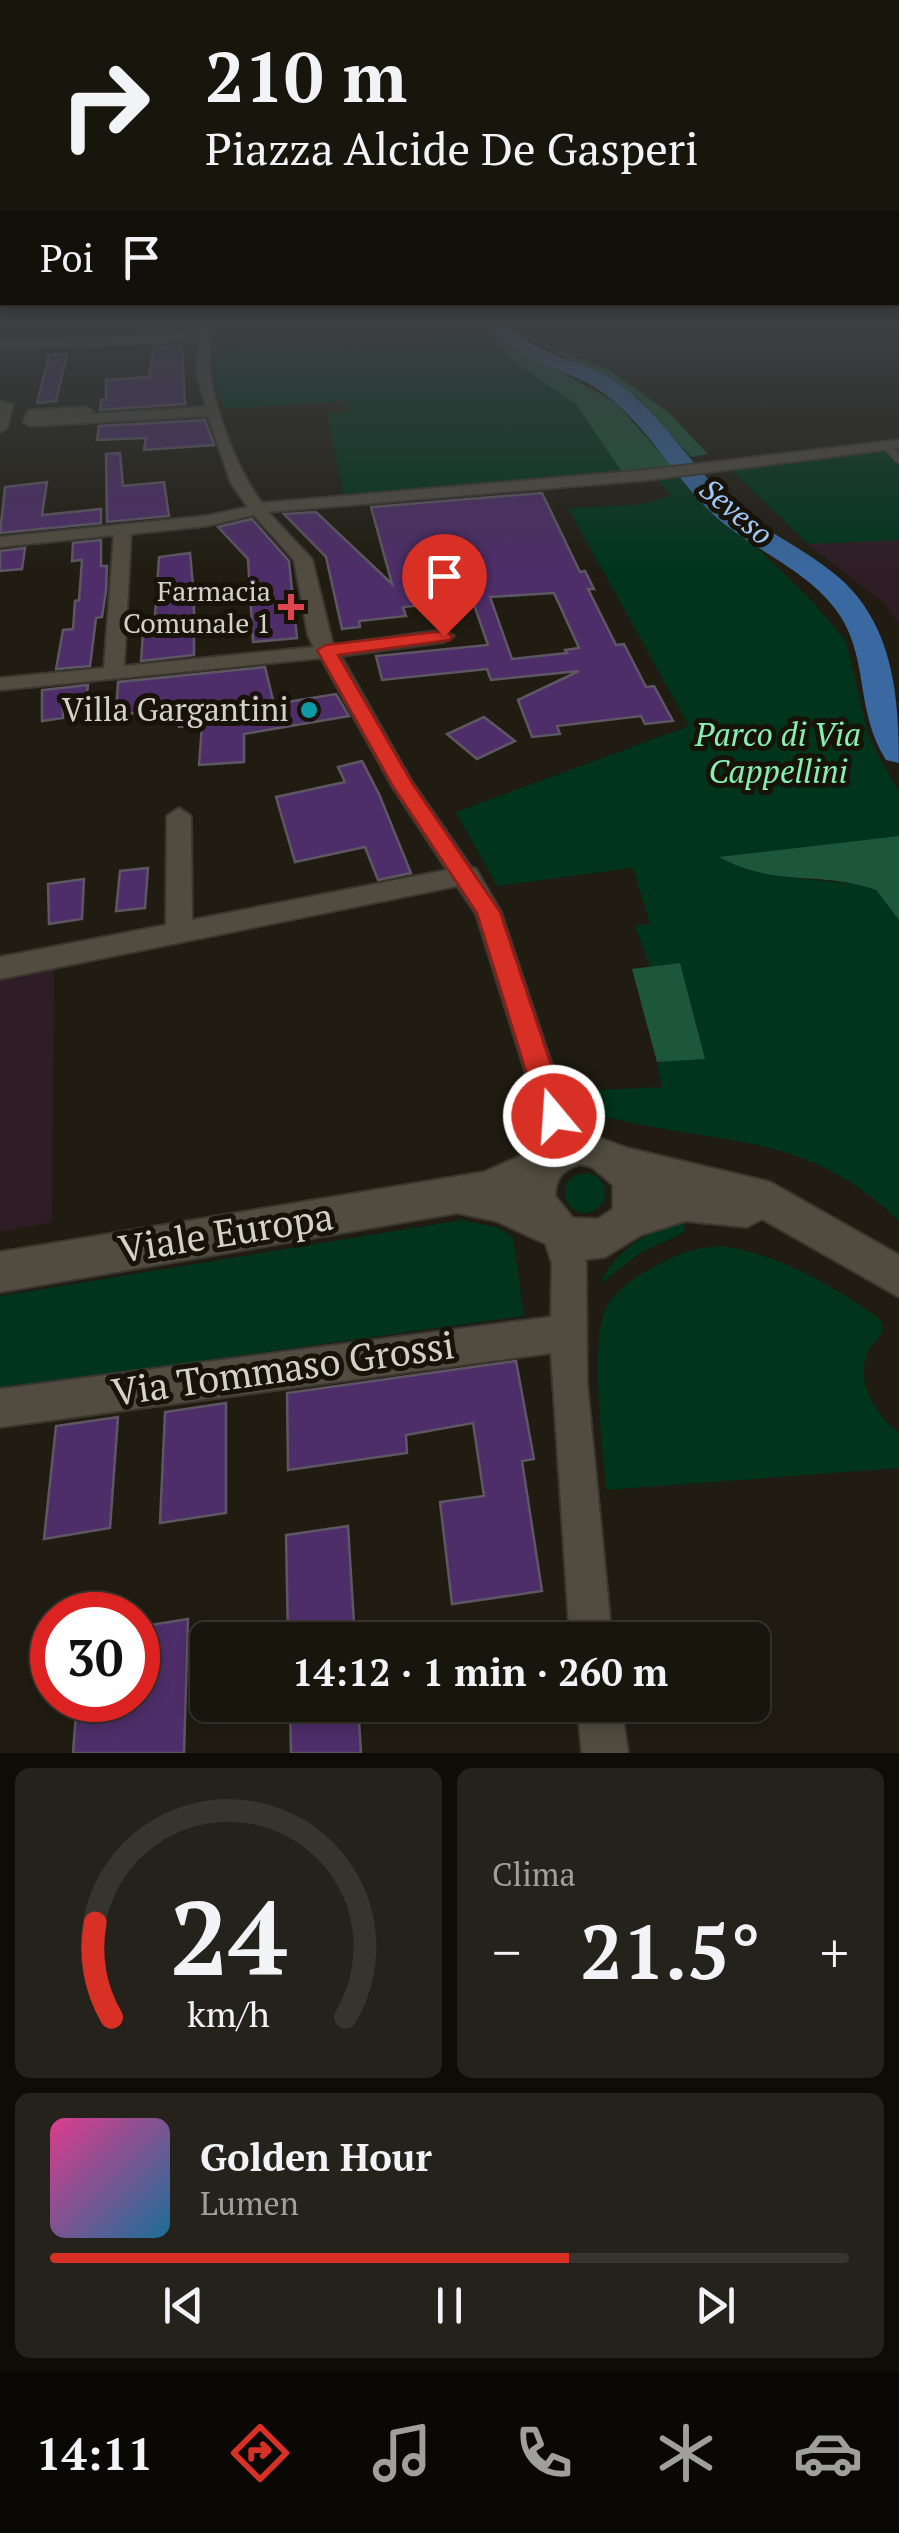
<!DOCTYPE html>
<html lang="it">
<meta charset="utf-8">
<style>
:root{--surface:#18150d;--page:#25221b;--text:#f1f3f6;--muted:#9f9f9d;--line:#36342e;--accent:#d93025}
body{margin:0;font-family:"PT Serif",serif;background:var(--page);color:var(--text);height:100vh;display:flex;flex-direction:column;font-size:38px;white-space:nowrap}
*{box-sizing:border-box;margin:0}
p{font-size:32px;color:var(--muted)}
.icon{flex:none;width:55px;height:55px;fill:none;stroke:currentColor;stroke-width:2;stroke-linecap:round;stroke-linejoin:round}
.map{position:relative;height:1753px;overflow:hidden}
.panel{display:flex;flex-direction:column;gap:15px;padding:15px;background:#0d0c07;flex:1}
.panel>*{flex:none}
.guide{position:absolute;left:0px;top:0px;width:900px;height:305px;box-shadow:0 5px 15px #0003,0 0 0 2px var(--line);background:#18150d;color:var(--text);overflow:hidden}
.speed{position:absolute;left:30px;top:1592px;display:flex;gap:20px;font-size:50px;font-weight:700;text-align:center}
.speed>*{display:grid;place-content:center;width:130px;height:130px;border-radius:50%;background:var(--surface);box-shadow:0 5px 15px #0003,0 0 0 2px var(--line);line-height:1}
.speed .limit{border:15px solid #d22;background:#fff;color:#111}
.pin{position:absolute;display:grid;place-items:center;width:85px;height:85px;color:#fff;margin:-102px -42px;border-radius:50% 50% 50% 0;rotate:-45deg;box-shadow:0 0 10px #0007}
.pin .icon{rotate:45deg}
.me{position:absolute;width:110px;margin:-55px;rotate:342deg;stroke-linejoin:round;filter:drop-shadow(0 0 8px #0008)}
.turn{display:flex;align-items:center;gap:35px;height:210px;padding:0 40px;font-size:45px}
.turn .icon{width:130px;height:130px;stroke-width:2.5}
.turn b{display:block;font-size:70px;line-height:85px}
.then{display:flex;align-items:center;height:95px;padding:0 40px;background:#0003;gap:20px;font-size:38px}
.big{font-size:75px;font-weight:700;line-height:1.1}
.panel .widget{flex:1;display:flex;flex-direction:column;justify-content:center;gap:15px;min-width:0;padding:0 35px;border-radius:15px;background:var(--page)}
.panel .dial{align-items:center;gap:0}
.dial svg{height:260px;overflow:visible;fill:none;stroke:var(--line);stroke-width:7;stroke-linecap:round;text-anchor:middle}
.dial text{fill:var(--text);stroke:none}
.song{display:flex;align-items:center;gap:30px}
.cover{width:120px;height:120px;border-radius:15px;background:linear-gradient(135deg,hsl(330 70% 55%),hsl(200 70% 35%))}
.played{height:10px;border-radius:5px;background:linear-gradient(90deg,var(--accent) 65%,var(--line) 65%)}
.keys{display:flex;justify-content:space-around;direction:ltr}
.heat{display:flex;justify-content:space-between;align-items:center;font-size:55px;direction:ltr}
.panel .tiles{flex:1;display:grid;gap:15px;grid-template-columns:1fr 1fr}
.widget:last-child{grid-column:span 2}
.trip{position:absolute;left:190px;top:1622px;width:580px;height:100px;border-radius:15px;background:var(--surface);box-shadow:0 5px 15px #0003,0 0 0 2px var(--line);font-weight:700;line-height:100px;text-align:center}
.tab-bar{display:flex;height:160px;justify-content:space-around;align-items:center;background:#0a0805;color:var(--muted)}
.tab-bar .icon{width:70px;height:70px}
.tab-bar .active{color:var(--accent)}
.tab-bar b{font-size:45px;color:var(--text)}
.map>svg:first-child{display:block}
.industrial{fill:#2e1d25}
.education{fill:#2c2113}
.green{fill:#00351c}
.forest{fill:#1b5738}
.lines{fill:none;stroke-linecap:round;stroke-linejoin:round}
.river{fill:#3969a0;fill-rule:evenodd}
.building{fill:#4e2e69;stroke:#5d5763;stroke-width:2.5;fill-rule:evenodd}
.lane-casing{stroke:#3a3731;stroke-width:10}
.street-casing{stroke:#3a3731;stroke-width:4}
.secondary-casing{stroke:#3a3731;stroke-width:4}
.lane{stroke:#514c3f;stroke-width:8}
.street{fill:#514c3f;fill-rule:evenodd}
.secondary{fill:#514c3f;fill-rule:evenodd}
.route{fill:#d93025;stroke:#8d1f18;stroke-width:2.5}
.health-dot{fill:#e0444e;stroke:#171308;stroke-width:4}
.culture-dot{fill:#0f9aa8;stroke:#171308;stroke-width:4}
.labels{text-anchor:middle;stroke-width:10;stroke-linejoin:round;paint-order:stroke}
.far-poi-label{font-size:28px;fill:#d4d1ca;stroke:#171308;text-anchor:end}
.far-water-label{font-size:30px;font-style:italic;fill:#a0c8f7;stroke:#171308}
.poi-label{font-size:32px;fill:#d4d1ca;stroke:#171308;text-anchor:end}
.park-label{font-size:32px;font-style:italic;fill:#86f0b2;stroke:#171308}
.near-street-label{font-size:38px;fill:#d4d1ca;stroke:#171308}
</style>
<div class="map">
<svg width="899" height="1753" viewBox="0 0 899 1753">
<rect width="100%" height="100%" fill="#201c11"/>
<!-- industrial -->
<g class="industrial">
<path d="M899 540V625L886 605 808 544Z"/>
<path d="M54 962 52 1222 0 1232V973Z"/>
</g>
<!-- education -->
<g class="education">
<path d="M293 328H492L503 339 329 342 324 329Z"/>
<path d="M523 328H899V359L588 360 539 342Z"/>
</g>
<!-- green -->
<g class="green">
<path d="M489 339 526 370 575 403 622 472 344 495 327 414 348 413 345 401 224 409 212 370 214 350Z"/>
<path d="M899 447V540L808 544 728 467Z"/>
<path d="M682 475 812 601 846 641 869 738 899 792V836L722 857 802 879 859 884 876 890 899 920V1221C808 1133 728 1146 615 1119 596 1115 586 1102 566 1103L562 1092 662 1087 657 1062 704 1058 679 963 650 967 635 926 650 924 633 868 497 886 456 812 689 726 568 508 639 505 671 496 657 479Z"/>
<circle cx="585" cy="1193" r="20"/>
<path d="M683 1217 685 1232 640 1253 600 1284C612 1252 653 1229 683 1217Z"/>
<path d="M462 1220 499 1228 513 1238 524 1316 0 1389V1296Z"/>
<path d="M723 1246C783 1256 831 1285 880 1319L883 1330C878 1341 869 1345 866 1356 857 1386 877 1415 899 1433V1468L606 1490C603 1448 588 1336 608 1304 618 1289 635 1277 650 1269 674 1254 695 1247 723 1246Z"/>
</g>
<!-- forest -->
<g class="forest">
<path d="M489 339H503L616 403 673 467 622 472 575 403 526 370Z"/>
<path d="M539 342 608 369 668 412 708 454 691 457 638 398Z"/>
<path d="M899 836V920L876 890C820 870 776 888 719 857Z"/>
<path d="M680 963 705 1059 657 1062 632 969Z"/>
</g>
<g class="lines">
<!-- river -->
<path class="river" d="M491 328H512C539 356 581 360 613 380 662 412 691 468 735 506 766 532 805 549 836 575 893 622 899 695 899 763L886 760C854 710 870 655 836 610 806 569 753 550 716 517 673 478 645 419 596 388 560 366 517 362 491 328Z"/>
</g>
<!-- building -->
<g class="building">
<path d="M182 346 185 404 100 410 101 400H106V380L149 377 154 347Z"/>
<path d="M67 354 56 401 37 403 49 355Z"/>
<path d="M205 420 214 445 144 450 146 438 97 440 99 426Z"/>
<path d="M120 453 123 486 164 482 169 516 107 522 106 454Z"/>
<path d="M47 482 42 515 101 509V523L0 533 5 487Z"/>
<path d="M542 493 580 572 585 571 594 589H588L616 645 624 644 646 687 654 686 673 721 645 724 641 716 557 726 560 734 532 737 518 700 579 671 491 680 487 669 382 680 376 656 488 645 472 599 461 600 446 552 411 554 426 605 403 607 406 616 359 621 360 627 342 629 326 557 284 514 316 512 392 584 371 507ZM554 593 579 648 565 650 567 653 512 659 490 597Z"/>
<path d="M252 519 289 561 297 638 253 642 248 559 218 527Z"/>
<path d="M101 540V566H107L106 591 102 617 96 618 90 666 56 669 63 630 73 629 75 601 79 600 82 560 72 561 73 543Z"/>
<path d="M25 548 22 569 0 571V551Z"/>
<path d="M190 553 193 585 203 584V601L194 602V655L141 661 143 632 154 631 159 557Z"/>
<path d="M265 667 274 704 336 694 349 716 244 734V762L199 765 202 725 179 727 180 708 116 715 118 682Z"/>
<path d="M88 685 87 694 62 698 63 718 42 721V690Z"/>
<path d="M484 717 515 741 477 759 447 734Z"/>
<path d="M362 761 379 794 411 873 378 880 365 847 295 862 276 797 345 782 338 767Z"/>
<path d="M148 868 145 908 116 911 120 871Z"/>
<path d="M84 879 82 919 49 924 48 884Z"/>
<path d="M516 1361 534 1459 522 1461 542 1591 452 1604 440 1502 484 1496 473 1423 406 1435 407 1453 288 1470 287 1393Z"/>
<path d="M226 1403V1513L160 1523 165 1412Z"/>
<path d="M118 1417 110 1528 44 1539 56 1426Z"/>
<path d="M348 1526 355 1640H288L286 1535Z"/>
<path d="M188 1619 184 1753H73L77 1700H138V1627Z"/>
<path d="M290 1705H358L361 1753H291Z"/>
</g>
<g class="lines">
<defs>
<path id="lane" d="M887 446 899 459"/>
<g id="street">
<path d="M200 328H212C211 341 209 355 210 369 212 407 239 473 262 503L647 470 899 440V448L647 480 268 512 312 559 333 645 444 630 454 636 444 642 341 656 412 782 471 867 476 869 501 912 569 1116 567 1156 562 1166 551 1170 540 1166 535 1156 539 1116 476 914 457 886 0 979V957L166 925 167 816 179 808 191 816 192 920 447 870 392 786 321 658 0 690V678L104 668 114 535 0 547V537L206 516 248 507 231 483 208 416 30 426 23 422 28 411 33 410 86 407 93 411 91 414 206 407 196 371 199 341 0 350V342L199 333ZM254 515 294 560 308 635 314 647 124 666 131 534 206 526Z"/>
<path d="M0 401 13 405 7 428 0 432Z"/>
<path d="M559 1217 571 1222 586 1263 587 1383 612 1640H570L551 1353 0 1427V1389L551 1317 552 1263 542 1233 547 1222Z"/>
<path d="M577 1705H621L628 1753H582Z"/>
</g>
<path id="secondary" d="M579 1130 627 1148 770 1182 899 1255V1297L762 1219 747 1227 685 1221 641 1235 605 1257 581 1260 496 1221 457 1213 0 1292V1252L484 1172ZM580 1164 592 1167 613 1185V1209L598 1219 573 1218 555 1196C556 1177 562 1171 580 1164Z"/>
</defs>
<!-- lane casing -->
<use href="#lane" class="lane-casing"/>
<!-- street casing -->
<use href="#street" class="street-casing"/>
<!-- secondary casing -->
<use href="#secondary" class="secondary-casing"/>
<!-- lane -->
<use href="#lane" class="lane"/>
<!-- street -->
<use href="#street" class="street"/>
<!-- secondary -->
<use href="#secondary" class="secondary"/>
</g>
<!-- sky -->
<linearGradient id="sky" x2="0" y2="1"><stop stop-color="#120f09"/><stop offset="0.57" stop-color="#3c4043"/><stop offset="1" stop-color="#3c4043" stop-opacity="0"/></linearGradient>
<rect width="899" height="573" fill="url(#sky)"/>
<!-- route -->
<path class="route" d="M444 631 452 636 450 640 338 655 412 783 500 912 568 1116 564 1125 554 1129 544 1125 540 1116 477 913 393 786 317 650 326 645Z"/>
<!-- markers -->
<path class="health-dot" d="M286 592h10v10h10v10h-10v10h-10v-10h-10v-10h10z"/>
<circle class="culture-dot" cx="309" cy="710" r="10"/>
<g class="labels">
<!-- far-poi labels -->
<g class="far-poi-label">
<text x="271" y="601">Farmacia<tspan x="271" dy="32">Comunale 1</tspan></text>
</g>
<!-- far-water labels -->
<g class="far-water-label">
<text transform="translate(736 512) rotate(40)" y="10">Seveso</text>
</g>
<!-- poi labels -->
<g class="poi-label">
<text x="289" y="721">Villa Gargantini</text>
</g>
<!-- park labels -->
<g class="park-label">
<text x="778" y="746">Parco di Via<tspan x="778" dy="37">Cappellini</tspan></text>
</g>
<!-- near-street labels -->
<g class="near-street-label">
<text transform="translate(226 1233) rotate(-9)" y="13">Viale Europa</text>
<text transform="translate(283 1369) rotate(-8)" y="13">Via Tommaso Grossi</text>
</g>
</g>
</svg>
<div class="speed"><div class="limit">30</div></div>
<div class="pin" style="left:444px;top:636px;background:#d93025"><svg class="icon" aria-label="arrive" viewBox="0 0 24 24"><path d="M6 21V4h12l-3 4 3 4H6"/></svg></div>
<svg class="me" style="left:554px;top:1116px" viewBox="-20 -20 40 40"><circle r="17" fill="#d93025" stroke="#fff" stroke-width="3"/><path d="M0-11L8 9 0 5-8 9z" fill="#fff"/></svg>
<div class="trip">14:12 · 1 min · 260 m</div>
<div class="guide">
<div class="turn"><svg class="icon" aria-label="right" viewBox="0 0 24 24"><path d="M7 20v-9h11M14 6l5 5-5 5"/></svg><div><b>210 m</b>Piazza Alcide De Gasperi</div></div>
<div class="then">Poi<svg class="icon" aria-label="arrive" viewBox="0 0 24 24"><path d="M6 21V4h12l-3 4 3 4H6"/></svg></div>
</div>
</div>
<section class="panel">
<div class="tiles">
<div class="widget dial"><svg viewBox="0 0 100 80">
<path d="M14 69A42 42 0 1 1 86 69"/>
<path d="M14 69A42 42 0 0 1 9 40" stroke="#d93025"/>
<text x="50" y="56" font-size="32" font-weight="700">24</text>
<text x="50" y="72" font-size="11">km/h</text>
</svg></div>
<div class="widget"><p>Clima</p>
<div class="heat"><a>−</a><b class="big">21.5°</b><a>+</a></div>
</div>
<div class="widget">
<div class="song"><i class="cover"></i><div><b>Golden Hour</b><p>Lumen</p></div></div>
<div class="played"></div>
<div class="keys"><svg class="icon" aria-label="previous" viewBox="0 0 24 24"><path d="M18 5L8 12l10 7zM5 5v14"/></svg><svg class="icon" aria-label="pause" viewBox="0 0 24 24"><path d="M8 5v14M16 5v14"/></svg><svg class="icon" aria-label="next" viewBox="0 0 24 24"><path d="M6 5l10 7-10 7zM19 5v14"/></svg></div>
</div>
</div>
</section>
<nav class="tab-bar">
<b>14:11</b>
<svg class="icon active" aria-label="directions" viewBox="0 0 24 24"><path d="M12 3l9 9-9 9-9-9zM9 14v-3h6M13 9l2 2-2 2"/></svg>
<svg class="icon" aria-label="music" viewBox="0 0 24 24"><path d="M9 18V5l10-2v13"/><circle cx="6" cy="18" r="3"/><circle cx="16" cy="16" r="3"/></svg>
<svg class="icon" aria-label="phone" viewBox="0 0 24 24"><path d="M5 4h4l2 5-3 2q2 4 5 5l2-3 5 2v4C11 20 4 13 5 4z"/></svg>
<svg class="icon" aria-label="climate" viewBox="0 0 24 24"><path d="M12 3v18M4 7l16 10M4 17L20 7"/></svg>
<svg class="icon" aria-label="car" viewBox="0 0 24 24"><path d="M5 17H2v-5l4-1 3-4h7l3 4 3 1v5h-3M9 17h6M6 11h13"/><circle cx="7" cy="17" r="2"/><circle cx="17" cy="17" r="2"/></svg>
</nav>
